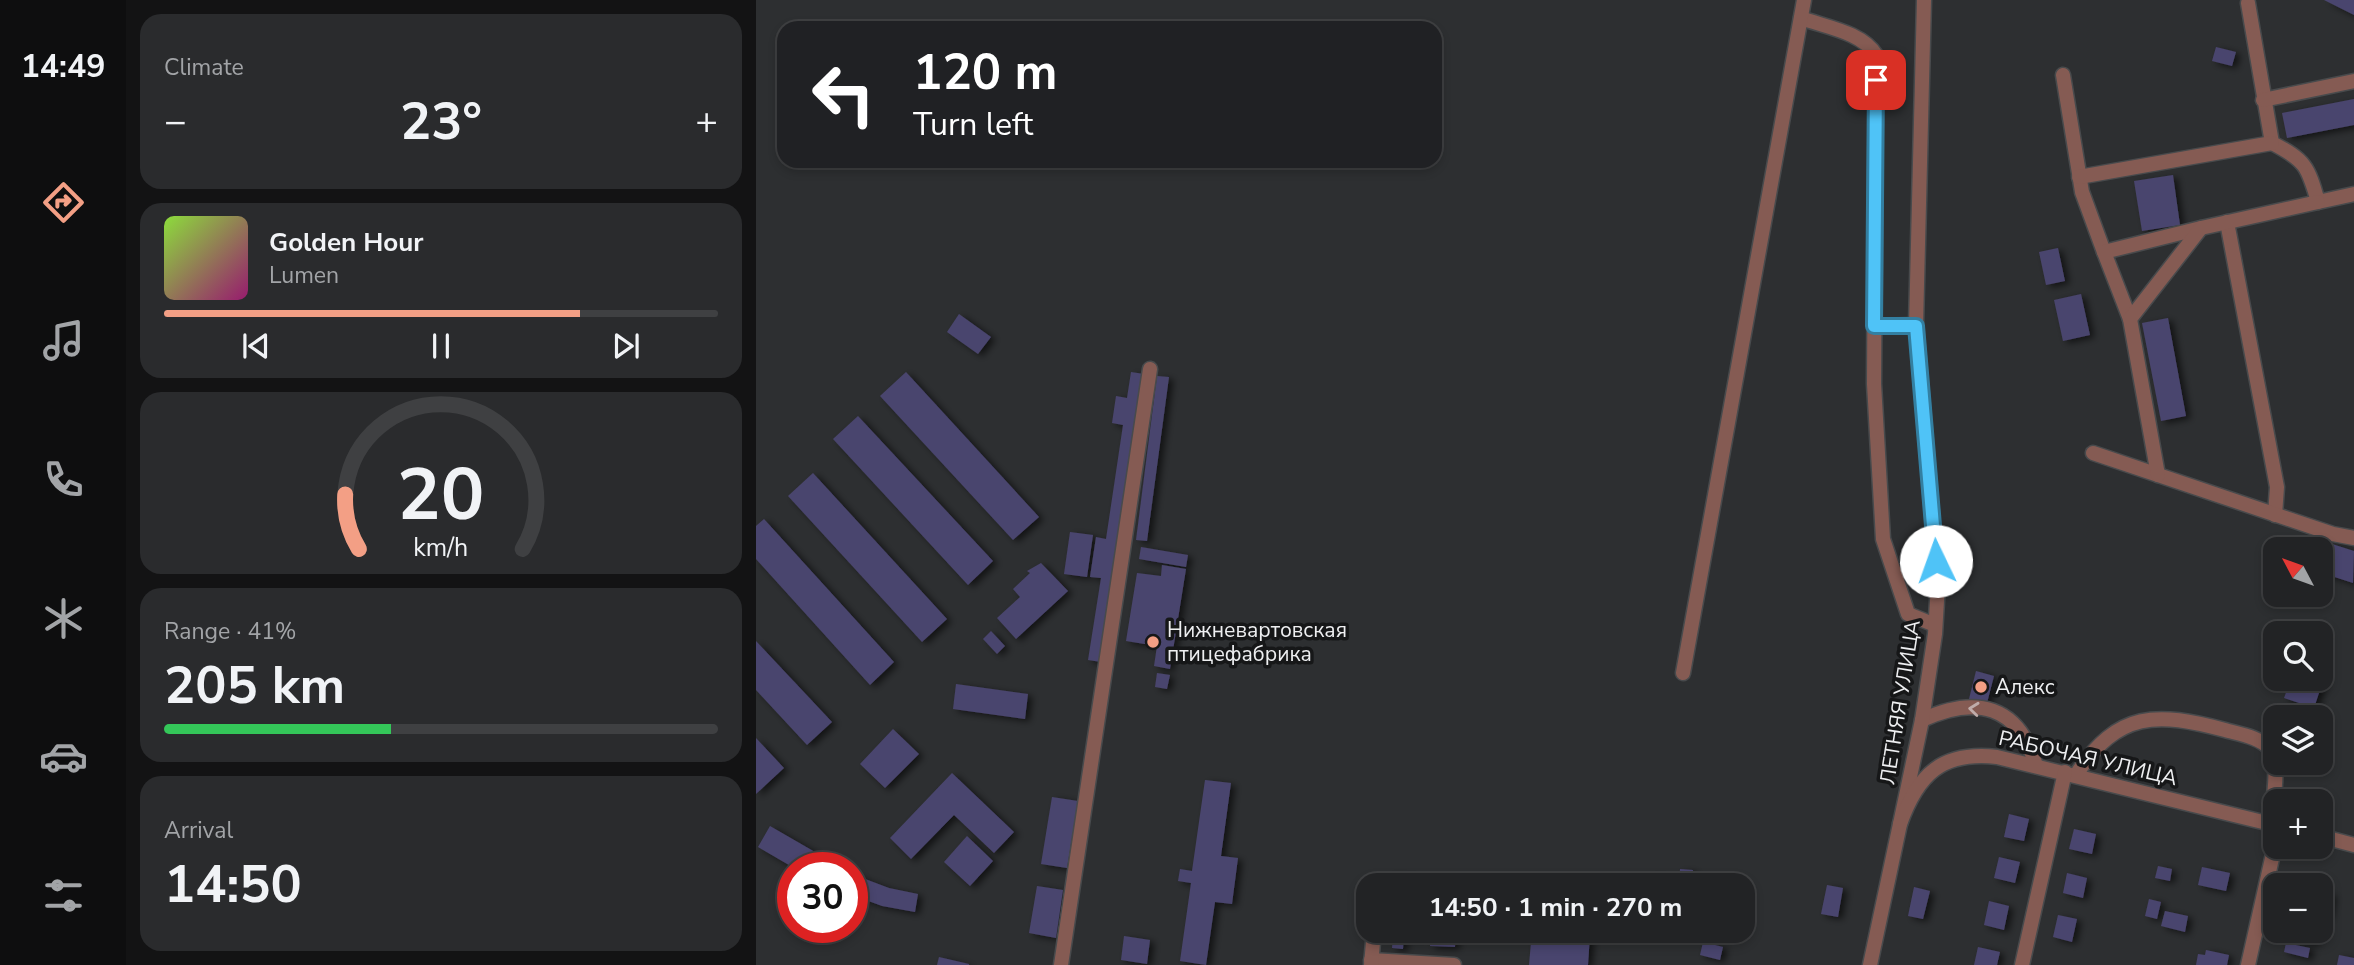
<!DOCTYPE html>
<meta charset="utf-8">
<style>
:root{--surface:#222325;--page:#2a2b2d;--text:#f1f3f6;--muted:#a2a4a7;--line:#3f4042;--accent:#f39f85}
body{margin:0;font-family:"Nunito Sans",sans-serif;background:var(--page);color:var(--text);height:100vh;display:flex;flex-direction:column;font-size:26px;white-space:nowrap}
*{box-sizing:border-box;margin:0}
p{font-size:23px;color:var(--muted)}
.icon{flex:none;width:38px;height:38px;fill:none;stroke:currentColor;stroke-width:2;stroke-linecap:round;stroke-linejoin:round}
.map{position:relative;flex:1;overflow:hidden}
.drawer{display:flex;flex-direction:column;gap:14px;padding:14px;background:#131314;width:630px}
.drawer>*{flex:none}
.guide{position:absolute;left:21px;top:21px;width:665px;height:147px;border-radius:21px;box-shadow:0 4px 10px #0003,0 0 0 2px var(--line);background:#202124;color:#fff;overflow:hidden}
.needle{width:46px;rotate:311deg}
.tools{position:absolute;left:1507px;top:537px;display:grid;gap:14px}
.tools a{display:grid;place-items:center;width:70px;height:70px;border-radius:14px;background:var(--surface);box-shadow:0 4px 10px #0003,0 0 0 2px var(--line);font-size:35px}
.speed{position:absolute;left:21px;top:852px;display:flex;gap:14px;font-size:35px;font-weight:700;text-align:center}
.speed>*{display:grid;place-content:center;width:91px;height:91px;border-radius:50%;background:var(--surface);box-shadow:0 4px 10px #0003,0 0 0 2px var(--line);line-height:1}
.speed .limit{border:10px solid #d22;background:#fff;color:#111}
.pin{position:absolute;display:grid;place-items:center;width:60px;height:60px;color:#fff;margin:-30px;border-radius:14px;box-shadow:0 4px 10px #0006}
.me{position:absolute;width:77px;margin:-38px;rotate:357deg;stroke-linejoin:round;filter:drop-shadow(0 0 5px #0008)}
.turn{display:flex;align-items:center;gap:24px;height:147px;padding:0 21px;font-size:32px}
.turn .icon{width:91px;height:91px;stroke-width:2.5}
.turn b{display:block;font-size:49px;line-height:60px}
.big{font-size:52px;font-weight:700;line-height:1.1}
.drawer .widget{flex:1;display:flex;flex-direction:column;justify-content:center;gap:10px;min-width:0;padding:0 24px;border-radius:21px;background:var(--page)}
.drawer .dial{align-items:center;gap:0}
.dial svg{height:182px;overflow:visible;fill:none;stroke:var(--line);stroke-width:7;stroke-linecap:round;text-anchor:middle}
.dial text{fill:var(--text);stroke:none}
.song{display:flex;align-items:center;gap:21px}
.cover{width:84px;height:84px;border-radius:10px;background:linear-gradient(135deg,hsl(90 70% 55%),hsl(320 70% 35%))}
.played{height:7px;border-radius:4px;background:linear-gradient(90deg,var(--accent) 75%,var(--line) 75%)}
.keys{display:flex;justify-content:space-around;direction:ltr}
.heat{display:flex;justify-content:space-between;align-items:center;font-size:38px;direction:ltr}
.charge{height:10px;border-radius:5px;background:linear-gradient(90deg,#34c759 41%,var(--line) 0)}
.trip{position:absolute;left:600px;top:873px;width:399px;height:70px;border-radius:21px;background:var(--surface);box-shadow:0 4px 10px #0003,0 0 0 2px var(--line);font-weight:700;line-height:70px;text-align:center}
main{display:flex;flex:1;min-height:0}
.dock{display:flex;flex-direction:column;width:126px;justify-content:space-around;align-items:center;background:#0e0e0f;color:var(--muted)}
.dock .icon{width:49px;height:49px}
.dock .selected{color:var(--accent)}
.dock b{font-size:32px;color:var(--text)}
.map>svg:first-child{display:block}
.building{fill:#4a456e;filter:url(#shadow)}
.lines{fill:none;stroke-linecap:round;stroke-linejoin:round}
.minor-casing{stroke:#484a4c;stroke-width:17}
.minor{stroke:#855b53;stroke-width:14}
.oneway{stroke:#bfacaa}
.route-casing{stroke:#337fa1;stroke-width:18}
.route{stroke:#4fc3f7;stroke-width:12}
.poi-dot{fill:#f39f85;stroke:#161718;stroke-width:2.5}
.labels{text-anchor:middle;stroke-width:7;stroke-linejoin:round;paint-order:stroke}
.poi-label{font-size:21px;fill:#eeeff1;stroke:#161718;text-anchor:start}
.street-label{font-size:21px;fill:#eeeff1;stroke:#161718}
</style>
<main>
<nav class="dock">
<b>14:49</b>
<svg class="icon selected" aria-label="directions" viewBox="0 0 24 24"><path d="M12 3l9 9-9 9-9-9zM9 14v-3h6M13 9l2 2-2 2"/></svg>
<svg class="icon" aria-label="music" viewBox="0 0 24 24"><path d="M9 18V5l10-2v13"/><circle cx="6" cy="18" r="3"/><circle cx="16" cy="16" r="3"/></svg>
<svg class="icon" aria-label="phone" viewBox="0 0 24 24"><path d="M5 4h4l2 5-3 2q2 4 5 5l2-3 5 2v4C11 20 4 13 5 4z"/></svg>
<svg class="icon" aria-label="climate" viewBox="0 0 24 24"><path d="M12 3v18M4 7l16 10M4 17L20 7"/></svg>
<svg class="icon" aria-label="car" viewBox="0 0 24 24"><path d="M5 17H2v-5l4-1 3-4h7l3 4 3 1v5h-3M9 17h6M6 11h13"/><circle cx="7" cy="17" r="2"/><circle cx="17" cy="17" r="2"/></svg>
<svg class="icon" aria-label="filters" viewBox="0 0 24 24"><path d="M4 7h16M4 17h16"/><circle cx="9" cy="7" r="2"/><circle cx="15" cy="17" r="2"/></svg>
</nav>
<section class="drawer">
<div class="widget"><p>Climate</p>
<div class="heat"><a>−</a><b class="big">23°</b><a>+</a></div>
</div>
<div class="widget">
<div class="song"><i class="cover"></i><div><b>Golden Hour</b><p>Lumen</p></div></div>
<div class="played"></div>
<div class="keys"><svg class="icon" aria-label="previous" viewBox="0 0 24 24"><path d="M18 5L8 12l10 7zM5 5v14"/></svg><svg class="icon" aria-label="pause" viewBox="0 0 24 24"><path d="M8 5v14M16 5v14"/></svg><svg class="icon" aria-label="next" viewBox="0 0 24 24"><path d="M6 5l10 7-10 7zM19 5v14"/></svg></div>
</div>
<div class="widget dial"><svg viewBox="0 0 100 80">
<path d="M14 69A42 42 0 1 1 86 69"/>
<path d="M14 69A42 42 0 0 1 8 45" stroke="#f39f85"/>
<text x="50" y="56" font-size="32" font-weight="700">20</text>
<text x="50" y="72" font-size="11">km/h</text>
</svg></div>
<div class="widget"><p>Range · 41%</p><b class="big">205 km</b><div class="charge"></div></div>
<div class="widget"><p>Arrival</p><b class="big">14:50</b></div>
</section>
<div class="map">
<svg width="1598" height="965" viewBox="0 0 1598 965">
<defs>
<filter id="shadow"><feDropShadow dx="4.5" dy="2.5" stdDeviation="3.5" flood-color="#0009"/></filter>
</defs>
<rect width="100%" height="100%" fill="#2d2f31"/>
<!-- building -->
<g class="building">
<path d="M1568 0H1598V15Z"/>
<path d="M1460 47 1480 52 1476 66 1456 61Z"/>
<path d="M1598 99V125L1531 138 1526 113Z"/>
<path d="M1417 175 1424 225 1386 231 1378 181Z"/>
<path d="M1302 248 1309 281 1290 285 1283 252Z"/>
<path d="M1325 294 1334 335 1307 341 1298 300Z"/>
<path d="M203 314 235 337 222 354 191 332Z"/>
<path d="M1412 318 1430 416 1405 421 1386 323Z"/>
<path d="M150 372 283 517 257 540 124 396Z"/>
<path d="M375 372 388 374 345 662 332 660 345 578 334 577 340 537 350 539 367 425 356 423 360 396 371 398Z"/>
<path d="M401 376 413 377 391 541 380 540Z"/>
<path d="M102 416 237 561 212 585 77 439Z"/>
<path d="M57 473 191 619 166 642 32 496Z"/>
<path d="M8 519 138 662 114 685 0 559V526Z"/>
<path d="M314 532 337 535 331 577 308 574Z"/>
<path d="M1576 544 1598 551 1597 583 1566 573Z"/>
<path d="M385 547 432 555 430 567 383 559Z"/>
<path d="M285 563 312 591 260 639 241 618 264 597 257 589 274 573 271 571Z"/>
<path d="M406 565 430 569 414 669 398 666 401 646 370 641 381 573 405 576Z"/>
<path d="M235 631 249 646 241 654 227 639Z"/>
<path d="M0 641 76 722 51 745 0 690Z"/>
<path d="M1220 671 1238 676 1231 703 1213 699Z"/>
<path d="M401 673 414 675 411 689 399 687Z"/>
<path d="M1535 679 1567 681 1558 708 1528 698Z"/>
<path d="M200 684 272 694 269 719 197 709Z"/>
<path d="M137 729 163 754 129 788 104 764Z"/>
<path d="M0 738 28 768 0 794Z"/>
<path d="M196 773 258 832 238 853 198 815 155 859 134 838Z"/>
<path d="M449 780 475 783 465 856 482 858 476 904 459 902 450 965 424 961 435 883 422 881 424 869 436 871Z"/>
<path d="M296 797 322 801 311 868 285 864Z"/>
<path d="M1253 814 1273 819 1268 841 1248 837Z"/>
<path d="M14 826 59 852 56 857 80 868H38L2 847Z"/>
<path d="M1318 829 1340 834 1336 854 1313 849Z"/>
<path d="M211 836 237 861 214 886 188 862Z"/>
<path d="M1243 857 1264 862 1259 883 1238 878Z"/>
<path d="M1402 866 1416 869 1414 881 1399 878Z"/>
<path d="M1446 867 1474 873 1470 891 1442 885Z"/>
<path d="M924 869 937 870 936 886H923Z"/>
<path d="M634 873 671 877 670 886H633Z"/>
<path d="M1311 873 1331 878 1327 898 1307 893Z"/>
<path d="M96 874 133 888 162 894 159 912 126 906 96 895Z"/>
<path d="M895 874 907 875 906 886H894Z"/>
<path d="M679 875 770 883V886H678Z"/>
<path d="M1071 885 1087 888 1082 917 1065 914Z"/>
<path d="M281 886 307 890 300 938 273 933Z"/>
<path d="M1158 887 1174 891 1167 919 1152 916Z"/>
<path d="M1564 892 1576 894 1572 917 1564 915Z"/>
<path d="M1393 899 1405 902 1401 919 1389 916Z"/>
<path d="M1233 901 1253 906 1248 930 1228 925Z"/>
<path d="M1409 911 1432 916 1429 932 1405 926Z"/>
<path d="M1512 911 1519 912V931H1561L1559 943 1507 932Z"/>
<path d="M1302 915 1321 919 1316 942 1297 937Z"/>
<path d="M630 931H663V937L648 936 647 949 636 948 637 935 629 934Z"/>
<path d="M675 931H700L699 947 674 946Z"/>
<path d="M776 931 834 935 832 965H773Z"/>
<path d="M368 936 394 940 391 964 365 960Z"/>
<path d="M947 942 967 947 964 960 944 955Z"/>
<path d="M1530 943 1554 948 1552 958 1528 952Z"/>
<path d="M1222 947 1244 952 1241 965H1218Z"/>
<path d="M1450 950 1473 955 1471 965H1440L1442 954 1449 955Z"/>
<path d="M1583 955 1598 958V965H1581Z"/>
<path d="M183 957 213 964V965H181Z"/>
</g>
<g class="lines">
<defs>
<g id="minor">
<path d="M1492 3 1516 143C1549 160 1552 166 1562 202L1598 194"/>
<path d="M1045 18C1069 27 1106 32 1120 55L1118 384 1127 539 1152 614 1179 625"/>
<path d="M1307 75 1326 192 1348 252"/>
<path d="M1507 100 1598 81"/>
<path d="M1323 177 1516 143"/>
<path d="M1471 222 1521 487 1519 515"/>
<path d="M1374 319 1348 252 1445 228"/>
<path d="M1118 326 1160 325"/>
<path d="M1337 453 1577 534 1598 538"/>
<path d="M1402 475 1374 319 1445 228 1562 202"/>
<path d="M927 673 1048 0"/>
<path d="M1166 720C1220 695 1263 705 1280 766"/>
<path d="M1320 775C1362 710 1401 712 1469 730 1483 734 1504 737 1514 749 1525 763 1516 807 1515 824"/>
<path d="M1144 824 1166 720 1179 634 1182 584 1160 325 1168 0"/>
<path d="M1564 836 1598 845"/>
<path d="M615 960 698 965"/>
<path d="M305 965 394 369"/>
<path d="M615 965 618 931"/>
<path d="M1114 965 1144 824C1162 774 1186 751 1241 757L1519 825"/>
<path d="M1266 965 1309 772"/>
<path d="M1492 965 1519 845"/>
</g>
</defs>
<!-- minor casing -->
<use href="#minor" class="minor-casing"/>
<!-- minor -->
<use href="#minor" class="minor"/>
</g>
<!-- one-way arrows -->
<defs><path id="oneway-chevron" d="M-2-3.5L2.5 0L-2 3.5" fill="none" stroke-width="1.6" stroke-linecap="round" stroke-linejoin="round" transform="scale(1.75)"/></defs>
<use class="oneway" href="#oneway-chevron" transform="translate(1218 709) rotate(-174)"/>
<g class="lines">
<defs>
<path id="route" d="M1120 80 1118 326H1160L1180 561"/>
</defs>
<!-- route casing -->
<use href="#route" class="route-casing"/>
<!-- route -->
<use href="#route" class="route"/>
</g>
<!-- markers -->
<g class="poi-dot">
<circle cx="397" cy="642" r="7"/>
<circle cx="1225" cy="687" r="7"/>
</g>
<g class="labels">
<!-- poi labels -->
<g class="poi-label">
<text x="411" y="637">Нижневартовская<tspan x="411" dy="24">птицефабрика</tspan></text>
<text x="1239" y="694">Алекс</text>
</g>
<!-- street labels -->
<g class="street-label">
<text transform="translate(1144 702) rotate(-81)" y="7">ЛЕТНЯЯ УЛИЦА</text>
<text transform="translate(1332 758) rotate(13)" y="7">РАБОЧАЯ УЛИЦА</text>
</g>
</g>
</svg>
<div class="tools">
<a><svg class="needle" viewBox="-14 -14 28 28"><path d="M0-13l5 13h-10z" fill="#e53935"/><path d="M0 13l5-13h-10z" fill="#a2a4a7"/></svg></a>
<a><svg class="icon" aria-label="search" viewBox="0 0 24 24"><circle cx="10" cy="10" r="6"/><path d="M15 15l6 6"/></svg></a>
<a><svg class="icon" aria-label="layers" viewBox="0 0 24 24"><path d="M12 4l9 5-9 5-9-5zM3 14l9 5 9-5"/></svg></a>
<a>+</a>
<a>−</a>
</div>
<div class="speed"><div class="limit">30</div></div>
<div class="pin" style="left:1120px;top:80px;background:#d93025"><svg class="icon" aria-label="arrive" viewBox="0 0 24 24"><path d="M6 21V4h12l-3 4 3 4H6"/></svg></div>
<svg class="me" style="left:1180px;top:561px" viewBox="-20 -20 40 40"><circle r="19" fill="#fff"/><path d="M0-13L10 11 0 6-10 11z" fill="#4fc3f7"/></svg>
<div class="trip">14:50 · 1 min · 270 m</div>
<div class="guide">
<div class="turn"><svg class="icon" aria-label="left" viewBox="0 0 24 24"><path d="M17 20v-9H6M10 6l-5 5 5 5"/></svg><div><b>120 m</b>Turn left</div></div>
</div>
</div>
</main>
